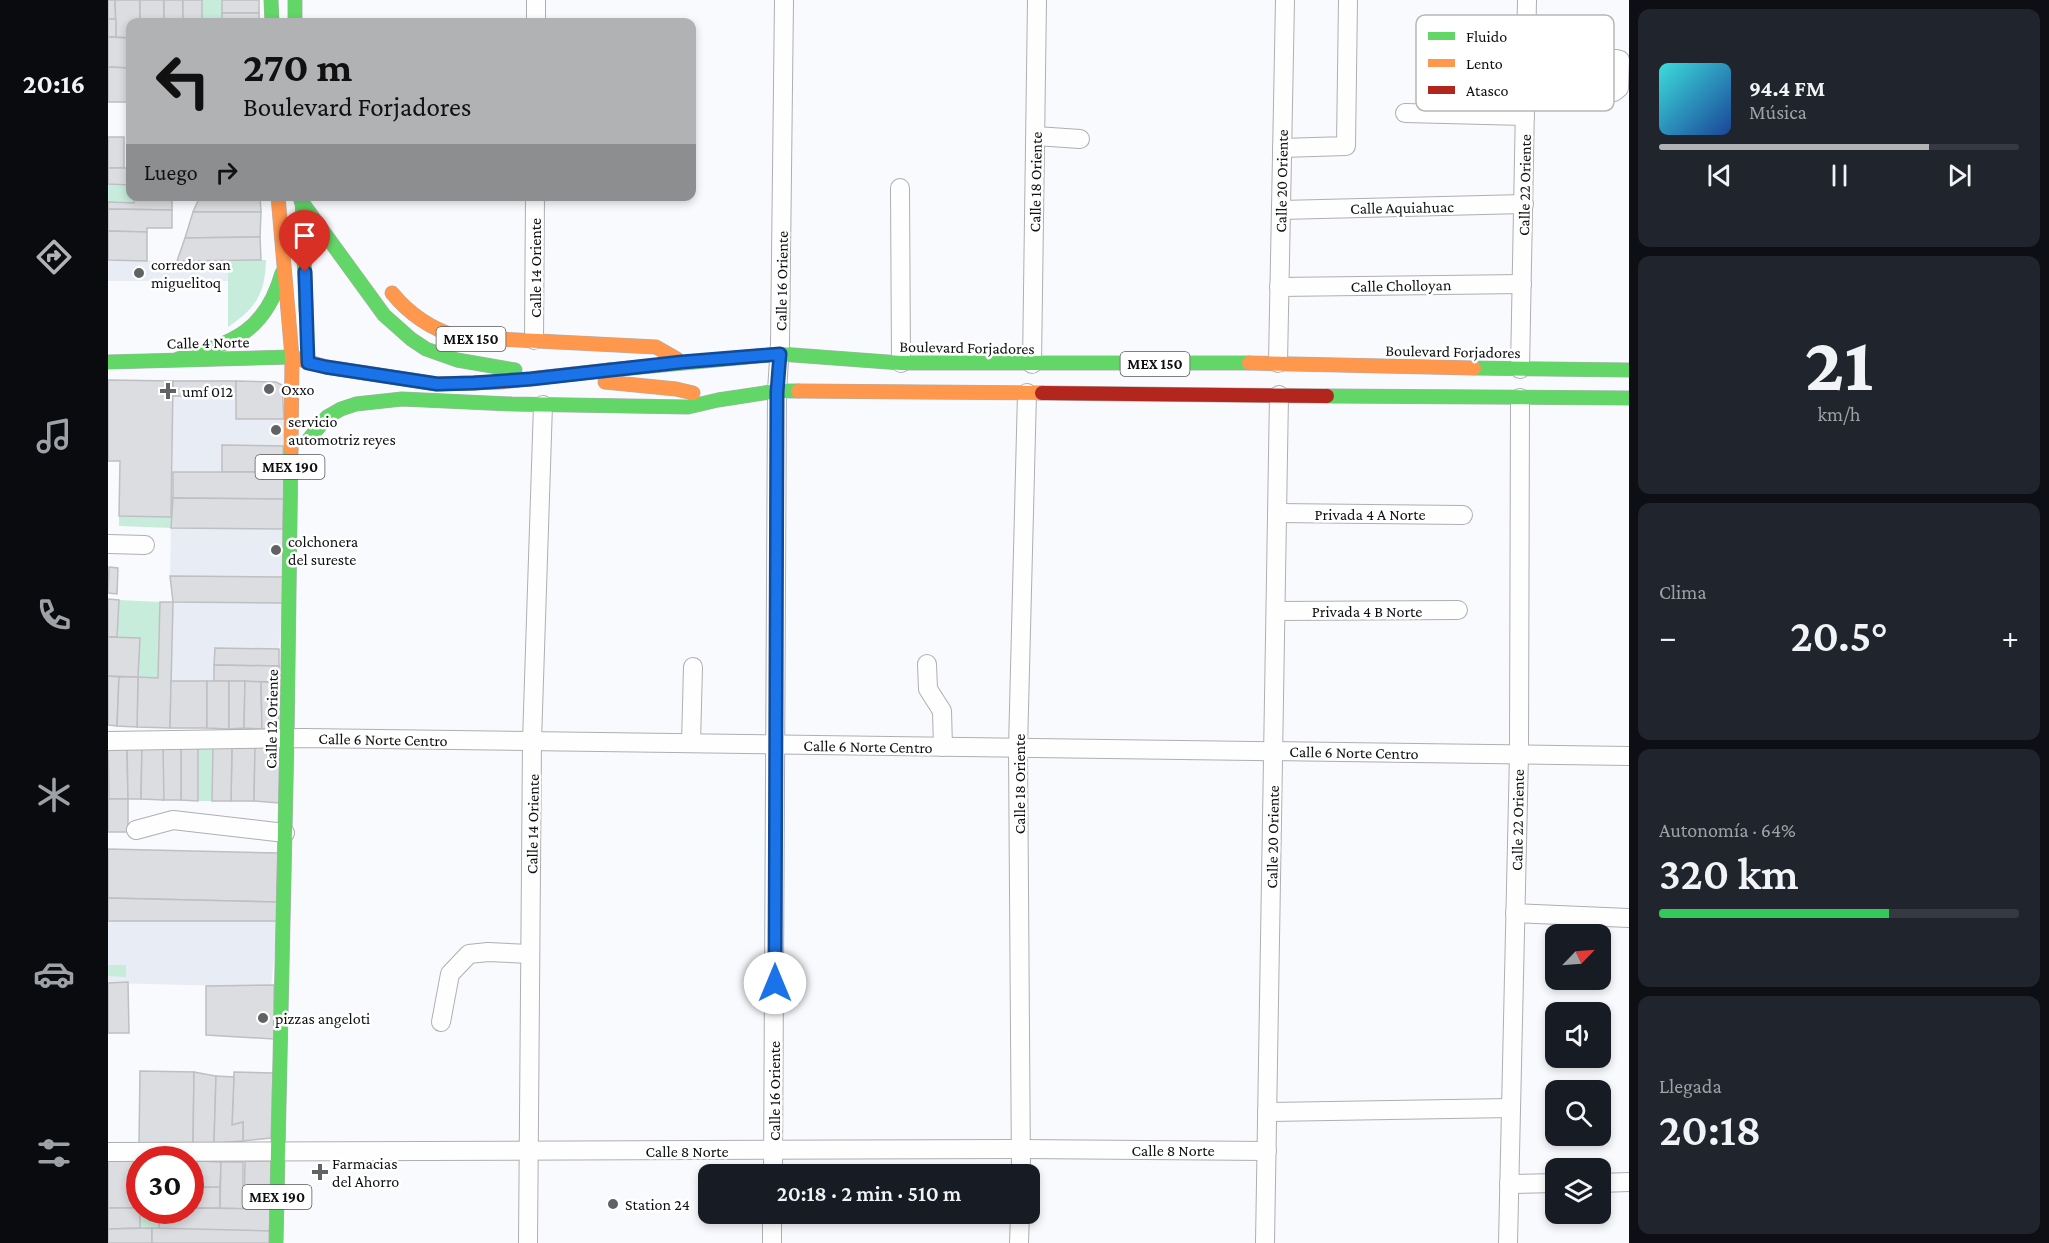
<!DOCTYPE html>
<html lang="es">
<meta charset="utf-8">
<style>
:root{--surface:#171b24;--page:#20242c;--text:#f1f3f6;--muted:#9ea1a6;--line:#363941;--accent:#b0b2b4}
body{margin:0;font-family:"Crimson Pro",serif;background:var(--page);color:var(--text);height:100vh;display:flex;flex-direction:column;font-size:22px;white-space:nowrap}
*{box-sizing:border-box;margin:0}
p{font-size:20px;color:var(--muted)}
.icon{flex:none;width:33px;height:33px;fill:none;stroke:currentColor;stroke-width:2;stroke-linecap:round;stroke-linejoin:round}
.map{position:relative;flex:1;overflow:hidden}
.details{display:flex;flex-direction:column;gap:9px;padding:9px;background:#0d0f14;width:420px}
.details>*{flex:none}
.hud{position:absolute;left:18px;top:18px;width:570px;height:183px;border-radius:12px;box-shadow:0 3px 9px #0003;background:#b0b2b4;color:#111;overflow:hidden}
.needle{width:39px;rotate:65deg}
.controls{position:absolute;left:1437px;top:924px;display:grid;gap:12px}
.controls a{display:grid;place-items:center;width:66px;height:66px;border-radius:12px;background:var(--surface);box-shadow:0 3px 9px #0003;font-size:30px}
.speed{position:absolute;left:18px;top:1146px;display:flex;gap:12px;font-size:30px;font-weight:700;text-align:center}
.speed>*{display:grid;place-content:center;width:78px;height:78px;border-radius:50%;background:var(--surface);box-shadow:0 3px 9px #0003;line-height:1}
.speed .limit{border:9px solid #d22;background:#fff;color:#111}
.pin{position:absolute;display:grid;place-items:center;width:51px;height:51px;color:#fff;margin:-62px -26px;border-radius:50% 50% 50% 0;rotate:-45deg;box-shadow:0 0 6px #0007}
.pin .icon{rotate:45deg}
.me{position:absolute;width:66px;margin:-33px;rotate:0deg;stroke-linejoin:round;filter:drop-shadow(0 0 4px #0008)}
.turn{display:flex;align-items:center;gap:21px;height:126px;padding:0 18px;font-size:27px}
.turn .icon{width:78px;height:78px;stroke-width:2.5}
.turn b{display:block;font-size:42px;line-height:51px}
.then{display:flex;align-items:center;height:57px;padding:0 18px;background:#0003;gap:12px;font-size:22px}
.big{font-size:45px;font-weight:600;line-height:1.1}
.details .card{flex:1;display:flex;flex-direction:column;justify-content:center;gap:9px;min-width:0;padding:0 21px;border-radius:12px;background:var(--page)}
.details .dial{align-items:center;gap:0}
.dial b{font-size:78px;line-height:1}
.song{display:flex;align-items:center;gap:18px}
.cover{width:72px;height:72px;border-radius:9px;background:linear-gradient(135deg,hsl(180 70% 55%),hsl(220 70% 35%))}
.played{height:6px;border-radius:3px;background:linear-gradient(90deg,var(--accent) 75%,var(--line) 75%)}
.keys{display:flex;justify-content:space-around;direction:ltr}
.heat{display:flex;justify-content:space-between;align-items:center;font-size:33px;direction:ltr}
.charge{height:9px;border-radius:4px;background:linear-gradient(90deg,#34c759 64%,var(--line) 0)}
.trip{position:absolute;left:590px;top:1164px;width:342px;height:60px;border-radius:12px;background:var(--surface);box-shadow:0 3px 9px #0003;font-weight:600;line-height:60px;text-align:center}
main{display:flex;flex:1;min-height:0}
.tab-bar{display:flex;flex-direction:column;width:108px;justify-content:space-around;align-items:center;background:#090b0e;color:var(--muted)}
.tab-bar .icon{width:42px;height:42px}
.tab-bar .on{color:var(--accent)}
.tab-bar b{font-size:27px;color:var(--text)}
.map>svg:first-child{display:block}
.built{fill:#e8ecf5}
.green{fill:#c7ecdb}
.building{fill:#dcdde0;stroke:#bebfc2;stroke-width:1.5}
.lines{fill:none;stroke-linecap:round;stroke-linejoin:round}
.street-casing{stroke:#aeafb1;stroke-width:20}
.fast-casing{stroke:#aeafb1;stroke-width:15}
.slow-casing{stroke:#aeafb1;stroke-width:15}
.jam-casing{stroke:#aeafb1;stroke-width:15}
.street{stroke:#fefeff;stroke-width:18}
.fast{stroke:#63d668;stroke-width:14}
.slow{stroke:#ff974d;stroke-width:14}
.jam{stroke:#b3261e;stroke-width:14}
.route-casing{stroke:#114b97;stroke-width:15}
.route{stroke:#1a73e8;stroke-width:10}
.poi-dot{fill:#616264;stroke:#fff;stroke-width:2}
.labels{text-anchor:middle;stroke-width:5;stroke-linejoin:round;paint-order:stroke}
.shield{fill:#fff;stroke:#575859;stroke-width:1.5}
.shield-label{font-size:15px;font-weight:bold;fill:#0f1012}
.street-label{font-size:16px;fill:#0f1012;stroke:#fff}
.poi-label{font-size:16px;fill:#0f1012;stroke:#fff;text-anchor:start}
.key{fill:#fff;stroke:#b7b7b8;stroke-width:1.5}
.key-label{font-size:16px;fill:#0f1012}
</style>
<main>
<nav class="tab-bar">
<b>20:16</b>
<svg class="icon on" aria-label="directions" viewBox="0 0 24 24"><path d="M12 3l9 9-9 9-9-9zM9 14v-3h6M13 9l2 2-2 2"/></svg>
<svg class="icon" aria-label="music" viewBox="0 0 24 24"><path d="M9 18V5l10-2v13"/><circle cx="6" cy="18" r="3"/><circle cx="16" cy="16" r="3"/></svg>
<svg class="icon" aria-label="phone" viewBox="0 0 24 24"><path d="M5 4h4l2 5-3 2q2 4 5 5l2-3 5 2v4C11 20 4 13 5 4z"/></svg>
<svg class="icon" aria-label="climate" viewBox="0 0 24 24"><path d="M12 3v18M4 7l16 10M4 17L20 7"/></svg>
<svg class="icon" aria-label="car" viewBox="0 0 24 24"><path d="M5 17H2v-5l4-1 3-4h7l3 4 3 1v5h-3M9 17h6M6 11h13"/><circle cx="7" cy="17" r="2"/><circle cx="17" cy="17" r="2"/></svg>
<svg class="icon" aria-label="filters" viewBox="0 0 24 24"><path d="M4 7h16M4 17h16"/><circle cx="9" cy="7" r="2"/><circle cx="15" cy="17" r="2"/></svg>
</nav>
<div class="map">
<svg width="1521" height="1243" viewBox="0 0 1521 1243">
<rect width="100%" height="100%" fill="#f9fafd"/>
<!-- built -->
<g class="built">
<path d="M120 260V281H0V261Z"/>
<path d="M65 396H129V419H176L175 446H114V472H65Z"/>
<path d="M63 528 175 529V577L62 576Z"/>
<path d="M65 602 175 603 171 649 107 648 106 681H63Z"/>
<path d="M0 921H170L163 987 0 983Z"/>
</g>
<!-- green -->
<g class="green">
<rect x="94" y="0" width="20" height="22"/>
<path d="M0 184 22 185V196L27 197 26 203 0 202Z"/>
<path d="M120 260H158C157 294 148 308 120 327Z"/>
<path d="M11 516 63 517V528L11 526Z"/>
<path d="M11 600 52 602 50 678 30 677 31 638 9 637Z"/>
<path d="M90 746 105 747 104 801H90Z"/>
<path d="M0 965H18V977L0 976Z"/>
<path d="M32 1211H51L50 1228H32Z"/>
</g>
<!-- building -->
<g class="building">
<path d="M0 0H7L8 19H0Z"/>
<path d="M7 0H32V22H22V38L8 37Z"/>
<rect x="32" y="0" width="24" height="22"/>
<rect x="56" y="0" width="19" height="22"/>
<rect x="75" y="0" width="19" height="22"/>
<rect x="114" y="0" width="37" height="13"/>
<rect x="114" y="13" width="37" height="9"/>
<rect x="0" y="19" width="8" height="18"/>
<path d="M0 37 22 38V68L0 67Z"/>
<path d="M0 67 22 68V102H0Z"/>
<rect x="0" y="137" width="16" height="31"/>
<path d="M0 168H22V185L0 184Z"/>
<path d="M27 196H64V210L0 209V202L26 203Z"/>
<path d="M92 196H152L153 212H85Z"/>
<path d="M0 209 64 210V228H39V232L0 231Z"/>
<path d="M85 212H153L152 237 77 238Z"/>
<path d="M0 231 39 232V261L0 260Z"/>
<path d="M152 237 153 260 69 261 77 238Z"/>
<path d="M0 380 65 381 63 517 11 516 12 461H0Z"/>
<path d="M65 381H128L129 396H65Z"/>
<path d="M128 381 168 382 174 385 176 419H128Z"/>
<path d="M114 445 175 446 176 472H114Z"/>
<path d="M65 472H176V499L65 498Z"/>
<path d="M65 498 176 499 175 529 63 528Z"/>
<path d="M1 567 10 568 9 594 0 593Z"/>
<path d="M62 576 175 577V603L65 602Z"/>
<path d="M0 599 11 600 9 637H0Z"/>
<path d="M52 602H65L62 728 29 727 30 677 50 678Z"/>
<path d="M0 637 32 638 30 677 0 676Z"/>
<path d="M107 648 171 649V666L106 665Z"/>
<path d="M106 665 171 666V682L106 681Z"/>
<path d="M0 676 11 677 9 726 0 725Z"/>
<path d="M11 677H30L29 727 9 726Z"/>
<path d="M63 681H99V728H62Z"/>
<path d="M99 681H121V729L99 728Z"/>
<path d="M121 681H137L136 728 121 729Z"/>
<path d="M137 681 153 682 154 729 136 728Z"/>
<path d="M153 682H171V729H154Z"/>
<path d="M73 746H90V801L73 800Z"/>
<path d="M73 746V800H54L55 747Z"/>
<path d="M124 746 147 747 146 801H123Z"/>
<path d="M124 746 123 801H104L105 747Z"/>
<path d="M0 747H19L20 799H1Z"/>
<path d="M19 747H34L33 799H20Z"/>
<path d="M34 747H55L56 800 33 799Z"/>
<path d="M147 747 172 748 171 803 146 801Z"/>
<rect x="0" y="799" width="20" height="33"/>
<path d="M0 849 170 853 169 902 0 898Z"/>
<path d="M0 898 169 902 170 921H0Z"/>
<path d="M20 982 21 1033H0V983Z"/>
<path d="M166 985V1039L98 1035V986Z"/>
<path d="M32 1071 86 1072 85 1144 31 1143Z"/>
<path d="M86 1072 108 1076 106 1143 85 1144Z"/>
<path d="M126 1072 165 1073 163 1138 135 1141V1122L124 1125Z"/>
<path d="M108 1076 126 1077 124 1125 135 1122V1141L106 1143Z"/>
<path d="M0 1160 26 1161V1208H0Z"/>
<rect x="26" y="1161" width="6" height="47"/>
<path d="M82 1161H89V1187H112V1208H82Z"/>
<path d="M89 1161 113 1162 112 1187H89Z"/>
<path d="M137 1161H165L164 1209H136Z"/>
<path d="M113 1162H135V1209L112 1208Z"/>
<path d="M0 1208H32V1228L0 1229Z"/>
<path d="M82 1208 164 1209 163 1231 51 1230V1210H82Z"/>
<path d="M44 1228V1243H0V1229Z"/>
<path d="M44 1228 163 1231V1243H44Z"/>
</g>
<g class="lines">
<defs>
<g id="street">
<path d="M428 22V0"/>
<path d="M1418 92H1506L1511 88 1512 60 1508 59 1418 57"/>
<path d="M1297 113 1417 116"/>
<path d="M928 136 972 139"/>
<path d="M1174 148 1238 146 1240 0"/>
<path d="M792 188 793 363"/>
<path d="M1173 210 1416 204"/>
<path d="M1171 287 1414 284"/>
<path d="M426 340 427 196"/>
<path d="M1170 363 1177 0"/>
<path d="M924 364 929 0"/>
<path d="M1412 369 1419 0"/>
<path d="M1169 513 1355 515"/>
<path d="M0 544 37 545"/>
<path d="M1168 611 1350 610"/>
<path d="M819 664 820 689 834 711 835 747"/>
<path d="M0 741 196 738 1521 756"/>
<path d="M583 743 585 667"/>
<path d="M28 830 65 820 177 833"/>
<path d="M1407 913 1521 918"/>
<path d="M333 1022 342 974 361 954 380 952 422 954"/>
<path d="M1159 1112 1403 1108"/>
<path d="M0 1152 914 1149 1159 1151"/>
<path d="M665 1174 669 391 672 344 676 0"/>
<path d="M913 1174 910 748 919 393"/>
<path d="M1492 1183 1521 1182"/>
<path d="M1401 1184 1448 1183"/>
<path d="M420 1243 424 741 435 405"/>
<path d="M664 1243V1214"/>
<path d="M911 1243 912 1214"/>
<path d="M1157 1243 1171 395"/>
<path d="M1400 1243 1411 754 1412 398"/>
</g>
<g id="fast">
<path d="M163 0 164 22"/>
<path d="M187 0V22"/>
<path d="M194 196 198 311"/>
<path d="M193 201 276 315 303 339 318 349 349 360 407 370"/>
<path d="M70 359C125 342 157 333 174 273"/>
<path d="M0 362 184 357"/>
<path d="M1366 368 1521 370"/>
<path d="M501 370 672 354 793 363H1141"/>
<path d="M1219 396 1521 398"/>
<path d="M201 439 219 417 233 409 248 404 294 399 404 404 580 407 610 400 669 391H690"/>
<path d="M168 1243 179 738 183 449"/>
</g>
<g id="slow">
<path d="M170 196 184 357 183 449"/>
<path d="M284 293C302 315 323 329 350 337L548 347 569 359"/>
<path d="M184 357 218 367 329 384 393 382 501 370"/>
<path d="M1141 363 1366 368"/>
<path d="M497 382 568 389 585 393"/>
<path d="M690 391 934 393"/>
</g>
<path id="jam" d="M934 393 1219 396"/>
</defs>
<!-- street casing -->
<use href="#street" class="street-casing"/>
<!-- fast casing -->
<use href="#fast" class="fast-casing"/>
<!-- slow casing -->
<use href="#slow" class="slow-casing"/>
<!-- jam casing -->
<use href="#jam" class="jam-casing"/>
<!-- street -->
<use href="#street" class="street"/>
<!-- fast -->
<use href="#fast" class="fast"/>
<!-- slow -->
<use href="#slow" class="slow"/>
<!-- jam -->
<use href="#jam" class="jam"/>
</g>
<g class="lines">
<defs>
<path id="route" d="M197 272 200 363 218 367 329 384 366 383 423 379 574 362 672 354 669 392 667 983"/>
</defs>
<!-- route casing -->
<use href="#route" class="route-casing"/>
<!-- route -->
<use href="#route" class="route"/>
</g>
<!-- markers -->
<g class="poi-dot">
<circle cx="31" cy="273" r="6"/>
<circle cx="161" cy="389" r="6"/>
<path d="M57 382h6v6h6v6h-6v6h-6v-6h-6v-6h6z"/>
<circle cx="168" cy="430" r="6"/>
<circle cx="168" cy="550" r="6"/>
<circle cx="155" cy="1018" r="6"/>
<path d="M209 1163h6v6h6v6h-6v6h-6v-6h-6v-6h6z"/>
<circle cx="505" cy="1204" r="6"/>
</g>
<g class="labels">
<!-- shield labels -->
<g class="shield">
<rect x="328.5" y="327" width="69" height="24" rx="4.5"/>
<rect x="1012.5" y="352" width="69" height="24" rx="4.5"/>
<rect x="147.5" y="455" width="69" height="24" rx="4.5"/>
<rect x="134.5" y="1185" width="69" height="24" rx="4.5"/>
</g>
<g class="shield-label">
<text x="363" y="344">MEX 150</text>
<text x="1047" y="369">MEX 150</text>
<text x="182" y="472">MEX 190</text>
<text x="169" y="1202">MEX 190</text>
</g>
<!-- street labels -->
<g class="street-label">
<text transform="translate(1173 181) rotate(-89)" y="6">Calle 20 Oriente</text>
<text transform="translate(927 182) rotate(-89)" y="6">Calle 18 Oriente</text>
<text transform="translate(1416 185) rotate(-89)" y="6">Calle 22 Oriente</text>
<text transform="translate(1294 207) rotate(-1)" y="6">Calle Aquiahuac</text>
<text transform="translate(427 268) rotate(-90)" y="6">Calle 14 Oriente</text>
<text transform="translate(673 281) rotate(-89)" y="6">Calle 16 Oriente</text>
<text transform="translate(1293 285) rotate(-1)" y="6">Calle Cholloyan</text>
<text transform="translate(100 342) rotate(-1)" y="6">Calle 4 Norte</text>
<text transform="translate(859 347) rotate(1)" y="6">Boulevard Forjadores</text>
<text transform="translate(1345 351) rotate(1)" y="6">Boulevard Forjadores</text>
<text x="1262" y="520">Privada 4 A Norte</text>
<text x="1259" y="617">Privada 4 B Norte</text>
<text transform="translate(163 719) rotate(-89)" y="6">Calle 12 Oriente</text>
<text transform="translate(275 739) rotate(1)" y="6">Calle 6 Norte Centro</text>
<text transform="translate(760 746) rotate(1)" y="6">Calle 6 Norte Centro</text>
<text transform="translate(1246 752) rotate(1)" y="6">Calle 6 Norte Centro</text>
<text transform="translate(911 784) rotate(-90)" y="6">Calle 18 Oriente</text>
<text transform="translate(1409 820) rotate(-89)" y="6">Calle 22 Oriente</text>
<text transform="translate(424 824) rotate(-89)" y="6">Calle 14 Oriente</text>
<text transform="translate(1164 837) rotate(-89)" y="6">Calle 20 Oriente</text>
<text transform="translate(666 1091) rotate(-90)" y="6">Calle 16 Oriente</text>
<text x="1065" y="1156">Calle 8 Norte</text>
<text x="579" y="1157">Calle 8 Norte</text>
</g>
<!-- poi labels -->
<g class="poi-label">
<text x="43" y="270">corredor san<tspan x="43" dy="18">miguelitoq</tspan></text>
<text x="173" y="395">Oxxo</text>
<text x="74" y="397">umf 012</text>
<text x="180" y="427">servicio<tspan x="180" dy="18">automotriz reyes</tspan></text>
<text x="180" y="547">colchonera<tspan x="180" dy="18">del sureste</tspan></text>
<text x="167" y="1024">pizzas angeloti</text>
<text x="224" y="1169">Farmacias<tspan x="224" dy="18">del Ahorro</tspan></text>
<text x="517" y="1210">Station 24</text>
</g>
</g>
<!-- legend -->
<rect x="1308" y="15" width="198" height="96" rx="9" class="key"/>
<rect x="1320" y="32" width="27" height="8" fill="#63d668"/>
<rect x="1320" y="59" width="27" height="8" fill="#ff974d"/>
<rect x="1320" y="86" width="27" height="8" fill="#b3261e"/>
<g class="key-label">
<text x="1358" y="42">Fluido</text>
<text x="1358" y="69">Lento</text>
<text x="1358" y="96">Atasco</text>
</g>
</svg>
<div class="controls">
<a><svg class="needle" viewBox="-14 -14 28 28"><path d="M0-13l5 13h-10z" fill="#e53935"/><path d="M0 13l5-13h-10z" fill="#9ea1a6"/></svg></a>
<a><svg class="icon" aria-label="sound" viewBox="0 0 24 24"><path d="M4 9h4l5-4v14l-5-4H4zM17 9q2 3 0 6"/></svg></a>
<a><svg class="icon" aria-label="search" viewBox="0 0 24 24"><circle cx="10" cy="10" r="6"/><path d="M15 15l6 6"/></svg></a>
<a><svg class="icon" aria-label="layers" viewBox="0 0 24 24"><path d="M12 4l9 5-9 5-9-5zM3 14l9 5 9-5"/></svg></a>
</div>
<div class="speed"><div class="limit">30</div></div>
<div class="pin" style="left:197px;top:272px;background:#d93025"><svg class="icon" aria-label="arrive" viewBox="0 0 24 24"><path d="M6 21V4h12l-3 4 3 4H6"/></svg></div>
<svg class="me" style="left:667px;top:983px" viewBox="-20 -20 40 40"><circle r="19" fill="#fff"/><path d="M0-13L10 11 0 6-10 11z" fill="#1a73e8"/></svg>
<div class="trip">20:18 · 2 min · 510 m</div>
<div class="hud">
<div class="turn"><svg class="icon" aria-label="left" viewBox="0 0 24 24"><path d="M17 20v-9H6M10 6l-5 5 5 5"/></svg><div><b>270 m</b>Boulevard Forjadores</div></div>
<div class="then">Luego<svg class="icon" aria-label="right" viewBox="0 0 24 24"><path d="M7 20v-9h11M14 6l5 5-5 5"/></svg></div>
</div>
</div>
<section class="details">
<div class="card">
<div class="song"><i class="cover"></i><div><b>94.4 FM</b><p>Música</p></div></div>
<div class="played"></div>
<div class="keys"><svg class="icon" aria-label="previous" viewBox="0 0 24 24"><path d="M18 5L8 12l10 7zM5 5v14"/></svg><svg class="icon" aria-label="pause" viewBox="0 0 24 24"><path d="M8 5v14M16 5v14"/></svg><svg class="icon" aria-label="next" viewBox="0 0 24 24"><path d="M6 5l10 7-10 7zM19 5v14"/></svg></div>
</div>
<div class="card dial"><b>21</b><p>km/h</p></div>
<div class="card"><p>Clima</p>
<div class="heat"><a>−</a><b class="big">20.5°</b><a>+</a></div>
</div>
<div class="card"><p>Autonomía · 64%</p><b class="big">320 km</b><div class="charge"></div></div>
<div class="card"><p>Llegada</p><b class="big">20:18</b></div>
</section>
</main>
